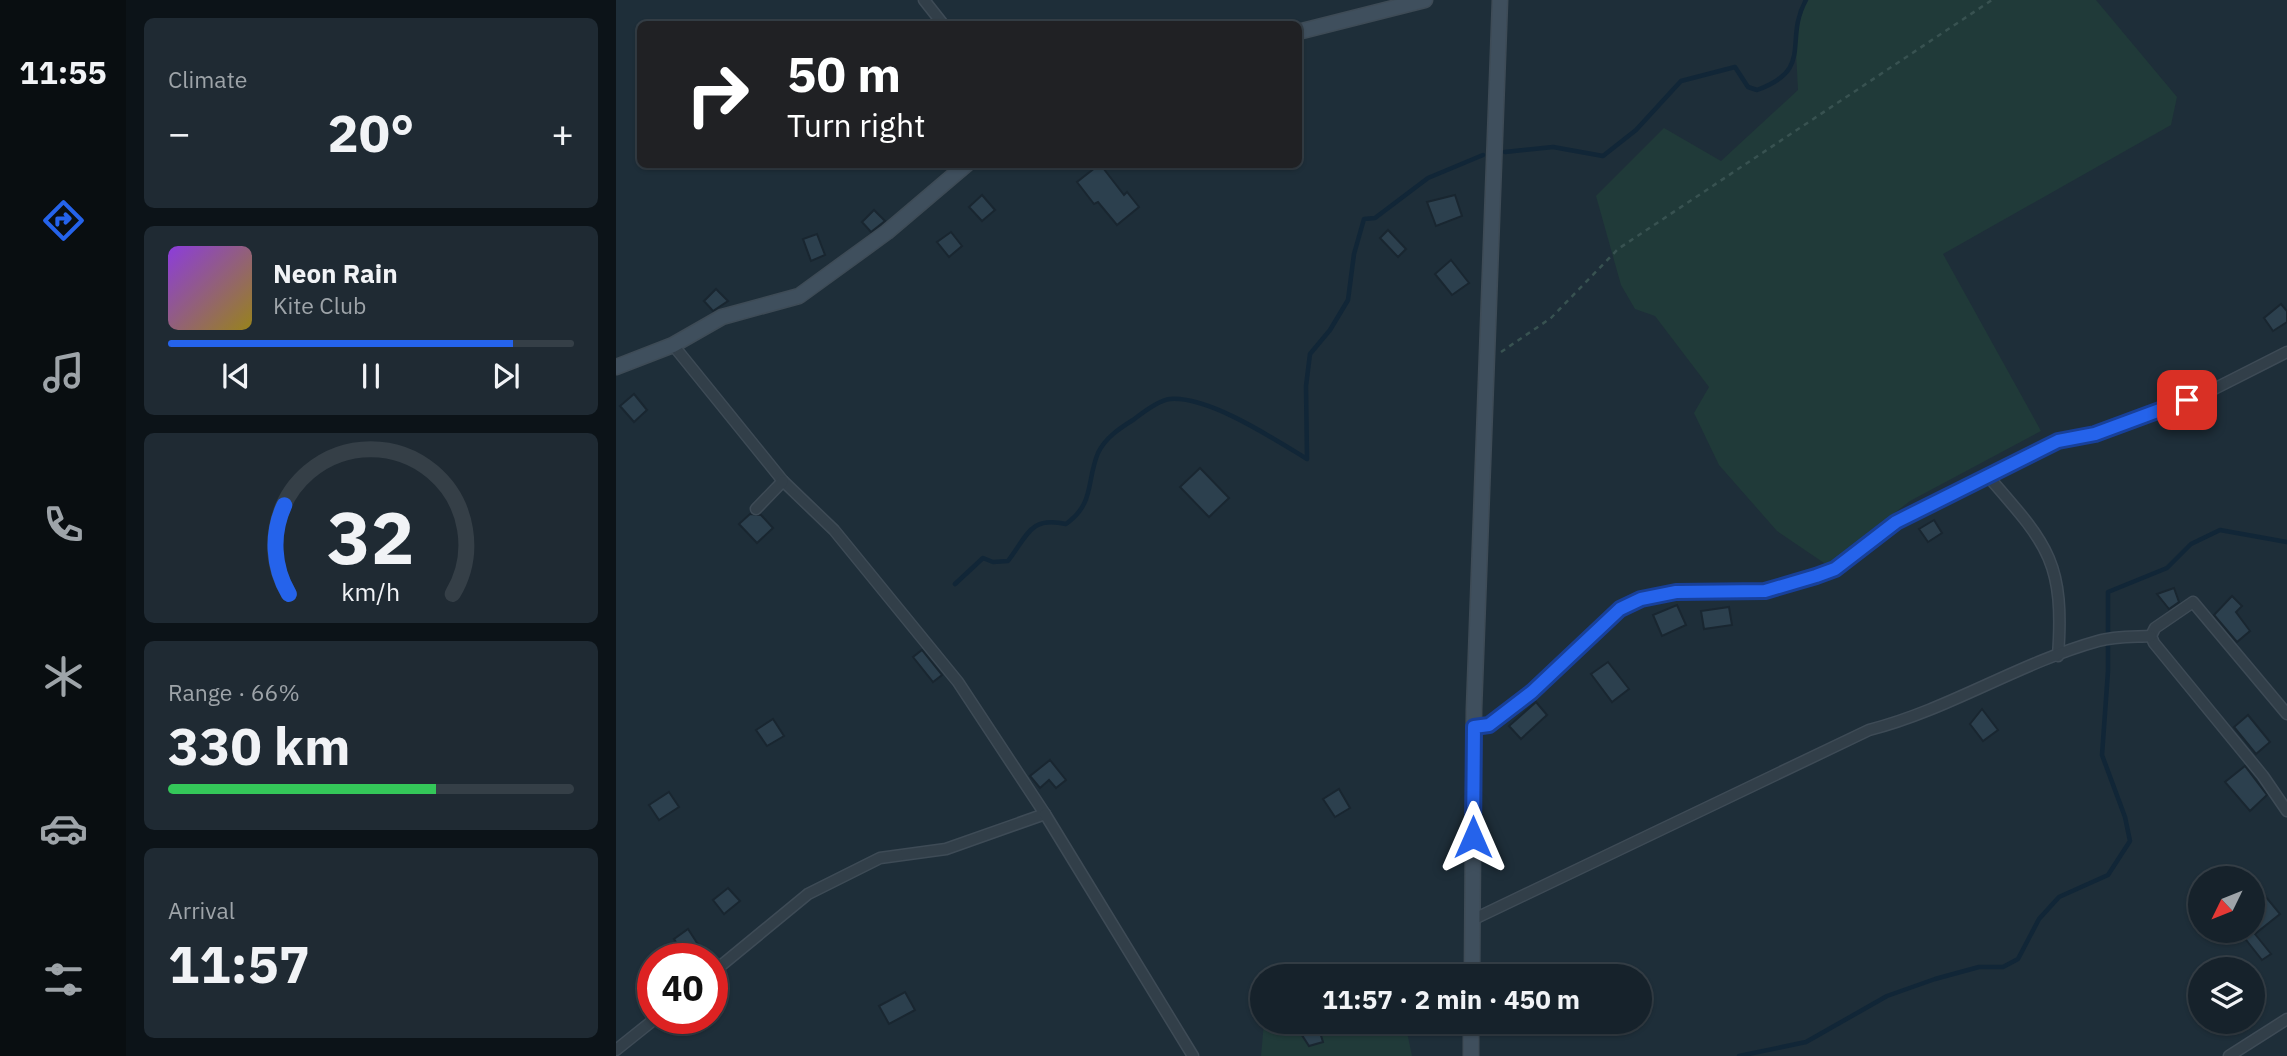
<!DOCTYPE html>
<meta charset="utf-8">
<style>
:root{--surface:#16222b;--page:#1f2a33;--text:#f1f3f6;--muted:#9ea4a9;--line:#353f47;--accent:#2563eb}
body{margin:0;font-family:"IBM Plex Sans",sans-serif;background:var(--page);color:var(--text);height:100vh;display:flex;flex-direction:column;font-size:26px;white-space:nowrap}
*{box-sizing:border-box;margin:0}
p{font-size:23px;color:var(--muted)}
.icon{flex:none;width:38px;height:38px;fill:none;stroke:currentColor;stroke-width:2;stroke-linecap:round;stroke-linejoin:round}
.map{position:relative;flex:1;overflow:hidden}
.sheet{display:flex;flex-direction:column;gap:18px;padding:18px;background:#0c1318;width:490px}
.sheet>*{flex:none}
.hud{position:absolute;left:21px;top:21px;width:665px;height:147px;border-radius:10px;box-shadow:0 2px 5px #0004,0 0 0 2px var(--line);background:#202124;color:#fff;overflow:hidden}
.needle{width:46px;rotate:227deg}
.fabs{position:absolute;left:1572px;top:866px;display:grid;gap:14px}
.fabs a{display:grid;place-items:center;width:77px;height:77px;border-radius:50%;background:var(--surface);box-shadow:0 2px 5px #0004,0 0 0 2px var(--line);font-size:35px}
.speed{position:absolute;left:21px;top:943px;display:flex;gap:14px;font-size:35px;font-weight:700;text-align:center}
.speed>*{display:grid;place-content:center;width:91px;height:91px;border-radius:50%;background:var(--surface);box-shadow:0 2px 5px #0004,0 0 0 2px var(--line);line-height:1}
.speed .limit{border:10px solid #d22;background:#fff;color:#111}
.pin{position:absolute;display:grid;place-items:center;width:60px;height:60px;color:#fff;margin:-30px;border-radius:14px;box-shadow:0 4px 10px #0006}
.me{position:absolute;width:77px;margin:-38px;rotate:0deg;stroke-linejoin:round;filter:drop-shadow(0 0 5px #0008)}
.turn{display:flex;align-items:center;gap:24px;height:147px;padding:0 35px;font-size:32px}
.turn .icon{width:91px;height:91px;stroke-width:2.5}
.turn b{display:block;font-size:49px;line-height:60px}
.big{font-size:52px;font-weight:700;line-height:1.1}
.sheet .tile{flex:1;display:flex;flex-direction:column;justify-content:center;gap:10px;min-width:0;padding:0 24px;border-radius:10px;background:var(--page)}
.sheet .dial{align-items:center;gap:0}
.dial svg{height:182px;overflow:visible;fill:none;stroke:var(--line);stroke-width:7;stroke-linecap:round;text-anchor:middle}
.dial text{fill:var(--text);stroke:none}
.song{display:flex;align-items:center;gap:21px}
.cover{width:84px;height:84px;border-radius:10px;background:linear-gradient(135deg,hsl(270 70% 55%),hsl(50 70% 35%))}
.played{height:7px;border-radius:4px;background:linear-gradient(90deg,var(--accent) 85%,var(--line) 85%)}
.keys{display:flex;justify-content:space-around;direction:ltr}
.heat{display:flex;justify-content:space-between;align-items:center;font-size:38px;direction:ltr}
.charge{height:10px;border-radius:5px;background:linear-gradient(90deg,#34c759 66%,var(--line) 0)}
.trip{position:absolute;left:634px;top:964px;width:402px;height:70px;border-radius:35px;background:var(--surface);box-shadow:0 2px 5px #0004,0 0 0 2px var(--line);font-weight:700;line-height:70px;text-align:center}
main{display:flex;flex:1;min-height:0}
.tabs{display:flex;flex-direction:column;width:126px;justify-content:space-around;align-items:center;background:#090e11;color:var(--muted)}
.tabs .icon{width:49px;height:49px}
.tabs .on{color:var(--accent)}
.tabs b{font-size:32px;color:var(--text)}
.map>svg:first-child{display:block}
.green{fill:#203a39}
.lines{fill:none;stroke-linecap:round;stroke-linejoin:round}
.stream{stroke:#112637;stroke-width:4.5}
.building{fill:#2c404e;stroke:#192630;stroke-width:2}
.street-casing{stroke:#3e4b56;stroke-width:13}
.secondary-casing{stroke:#3e4b56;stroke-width:17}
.path{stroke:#385251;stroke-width:2.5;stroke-dasharray:5 5;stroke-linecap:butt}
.street{stroke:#323f49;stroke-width:10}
.secondary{stroke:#3f4f5d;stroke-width:14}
.route-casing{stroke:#184099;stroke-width:18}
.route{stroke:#2563eb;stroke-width:12}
</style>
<main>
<nav class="tabs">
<b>11:55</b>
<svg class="icon on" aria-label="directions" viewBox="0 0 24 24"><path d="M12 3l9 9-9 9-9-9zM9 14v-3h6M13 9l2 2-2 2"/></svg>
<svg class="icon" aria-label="music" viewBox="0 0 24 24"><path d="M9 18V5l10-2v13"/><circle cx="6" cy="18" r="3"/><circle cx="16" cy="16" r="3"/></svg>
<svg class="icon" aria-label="phone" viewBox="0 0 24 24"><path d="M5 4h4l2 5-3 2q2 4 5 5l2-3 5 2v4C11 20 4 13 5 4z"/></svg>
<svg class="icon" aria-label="climate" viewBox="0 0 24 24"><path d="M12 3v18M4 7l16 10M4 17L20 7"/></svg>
<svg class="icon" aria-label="car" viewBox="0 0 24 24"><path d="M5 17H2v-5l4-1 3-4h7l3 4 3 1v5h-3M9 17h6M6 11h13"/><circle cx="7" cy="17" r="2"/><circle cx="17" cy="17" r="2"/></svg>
<svg class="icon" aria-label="filters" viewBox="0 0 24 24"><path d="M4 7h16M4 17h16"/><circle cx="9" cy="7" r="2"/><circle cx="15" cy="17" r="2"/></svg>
</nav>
<section class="sheet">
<div class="tile"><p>Climate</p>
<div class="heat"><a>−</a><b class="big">20°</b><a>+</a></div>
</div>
<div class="tile">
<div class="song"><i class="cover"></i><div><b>Neon Rain</b><p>Kite Club</p></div></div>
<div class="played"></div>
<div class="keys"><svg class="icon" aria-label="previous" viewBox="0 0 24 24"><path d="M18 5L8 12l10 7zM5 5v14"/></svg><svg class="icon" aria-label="pause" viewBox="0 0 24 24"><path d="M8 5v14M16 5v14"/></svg><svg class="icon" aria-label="next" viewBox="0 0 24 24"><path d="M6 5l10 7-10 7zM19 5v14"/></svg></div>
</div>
<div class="tile dial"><svg viewBox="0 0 100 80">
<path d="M14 69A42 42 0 1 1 86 69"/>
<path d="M14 69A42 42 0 0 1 12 30" stroke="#2563eb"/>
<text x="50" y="56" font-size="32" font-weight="700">32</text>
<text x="50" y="72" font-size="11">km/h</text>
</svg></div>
<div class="tile"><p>Range · 66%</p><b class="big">330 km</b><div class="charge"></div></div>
<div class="tile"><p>Arrival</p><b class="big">11:57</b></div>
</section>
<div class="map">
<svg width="1671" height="1056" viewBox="0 0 1671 1056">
<rect width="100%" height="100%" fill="#1e2e39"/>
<!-- green -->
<g class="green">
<path d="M1191 0H1480L1561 97 1555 125 1327 254 1425 431 1294 501 1211 565 1161 531 1103 465 1078 413 1093 387 1039 316 1019 309 1005 285 980 196 1048 128 1105 161 1182 90 1179 33Z"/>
<path d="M648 1022H789L796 1056H645Z"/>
</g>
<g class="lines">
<!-- stream -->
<g class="stream">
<path d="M889 152 937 147 987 156 1020 130 1065 81 1119 67 1132 87 1141 90C1199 69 1167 41 1190 0"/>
<path d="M339 584 367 558 377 562 392 561C412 535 414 516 450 524 479 503 470 482 482 453 489 438 504 428 517 420 526 413 543 400 554 399 593 396 658 439 691 459L690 386 694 354 714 330 732 300 738 254 748 219 759 218 812 178 867 155"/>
<path d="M1123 1056 1190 1042 1271 996 1319 979 1363 967H1387L1402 959 1423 919 1443 897 1492 875 1514 841 1509 817 1486 755 1492 671V592L1551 568 1575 544 1604 530 1671 542"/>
</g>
</g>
<!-- building -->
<g class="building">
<path d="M484 164 508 195 511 192 523 207 501 225 482 202 478 204 461 182Z"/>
<path d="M366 195 379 210 366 221 353 207Z"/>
<path d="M839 195 846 216 820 226 811 202Z"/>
<path d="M258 210 269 221 255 232 246 222Z"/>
<path d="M772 230 790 249 782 257 764 238Z"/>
<path d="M335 232 346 246 333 257 321 242Z"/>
<path d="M201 234 209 255 195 261 187 239Z"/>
<path d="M835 260 853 283 836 295 819 274Z"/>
<path d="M100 289 112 301 97 311 88 301Z"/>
<path d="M1665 304 1671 311V322L1657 331 1648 318Z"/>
<path d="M18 394 31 410 18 422 4 406Z"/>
<path d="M584 468 613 498 593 517 564 487Z"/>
<path d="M134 514 145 515 157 528 141 543 123 524Z"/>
<path d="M1318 520 1326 533 1312 542 1303 529Z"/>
<path d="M1558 588 1563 602 1553 609 1541 594Z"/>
<path d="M1616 596 1626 606 1620 612 1634 631 1621 642 1598 615Z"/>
<path d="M1061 605 1070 625 1046 636 1037 615Z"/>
<path d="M1113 607 1116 625 1088 629 1085 611Z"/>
<path d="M306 650 326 675 317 682 297 657Z"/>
<path d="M992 662 1013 689 996 702 975 674Z"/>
<path d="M920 702 931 715 905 739 893 726Z"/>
<path d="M1366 709 1382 730 1367 741 1354 724Z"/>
<path d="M1632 715 1654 742 1640 754 1618 727Z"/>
<path d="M157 719 168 736 151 746 140 730Z"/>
<path d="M434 760 450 780 440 788 433 780 424 788 414 776Z"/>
<path d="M1629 766 1651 795 1634 811 1609 782Z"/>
<path d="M723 789 734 808 719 817 707 799Z"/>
<path d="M53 792 63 807 43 820 33 805Z"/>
<path d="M1636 880 1664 914 1639 934 1655 954 1646 960 1623 931H1636Z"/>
<path d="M112 888 124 901 108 914 97 900Z"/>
<path d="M72 929 83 946 69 956 58 939Z"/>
<path d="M289 992 299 1010 273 1024 263 1006Z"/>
<path d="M701 1023 707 1042 693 1046 682 1029Z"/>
</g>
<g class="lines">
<defs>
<g id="street">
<path d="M308 0 327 24"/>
<path d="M57 345 167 481 218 530 342 682 429 814 330 849 264 858 192 894 96 973"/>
<path d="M1371 475C1431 544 1449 561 1442 656"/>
<path d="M140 509 167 481"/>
<path d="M1671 714 1577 602 1539 628 1535 636 1538 643 1647 776 1671 811"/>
<path d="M858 727 873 725 916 692 1004 609 1025 599 1060 592 1149 591 1200 576 1219 569 1280 522 1442 441 1479 434 1594 391 1671 352"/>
<path d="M429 814 577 1056"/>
<path d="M856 920 1253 730C1332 710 1403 663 1482 641 1499 636 1518 637 1535 636"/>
<path d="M855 1029 881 1022"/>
<path d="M0 1050 40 1018"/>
<path d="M1613 1056 1671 1019"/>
</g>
<g id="secondary">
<path d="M682 32 809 0"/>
<path d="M0 367 57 345 106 317 183 296 271 232 351 164"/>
<path d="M856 976 858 709 884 0"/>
<path d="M855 1056V1022"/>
</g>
</defs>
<!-- street casing -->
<use href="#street" class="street-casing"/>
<!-- secondary casing -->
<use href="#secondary" class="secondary-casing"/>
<!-- path -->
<path class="path" d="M885 352 935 318 1002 249 1376 0"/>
<!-- street -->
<use href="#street" class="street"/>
<!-- secondary -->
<use href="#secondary" class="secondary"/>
</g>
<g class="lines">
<defs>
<path id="route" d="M857 837 858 727 873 725 916 692 1004 609 1025 599 1060 592 1149 591 1200 576 1219 569 1280 522 1442 441 1479 434 1571 400"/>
</defs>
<!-- route casing -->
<use href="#route" class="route-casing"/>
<!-- route -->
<use href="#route" class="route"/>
</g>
</svg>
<div class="fabs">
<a><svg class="needle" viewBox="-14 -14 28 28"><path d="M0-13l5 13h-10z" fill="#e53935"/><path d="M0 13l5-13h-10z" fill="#9ea4a9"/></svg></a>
<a><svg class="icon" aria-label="layers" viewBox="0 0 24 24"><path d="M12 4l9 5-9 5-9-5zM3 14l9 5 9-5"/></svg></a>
</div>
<div class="speed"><div class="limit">40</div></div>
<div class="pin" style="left:1571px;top:400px;background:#d93025"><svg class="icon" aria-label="arrive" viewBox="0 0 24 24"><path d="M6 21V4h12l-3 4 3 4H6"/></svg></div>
<svg class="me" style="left:857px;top:837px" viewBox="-20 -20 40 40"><path d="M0-17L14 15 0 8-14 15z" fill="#2563eb" stroke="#fff" stroke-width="4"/></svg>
<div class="trip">11:57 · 2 min · 450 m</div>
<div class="hud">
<div class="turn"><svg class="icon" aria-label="right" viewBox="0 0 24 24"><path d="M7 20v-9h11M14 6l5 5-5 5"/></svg><div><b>50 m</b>Turn right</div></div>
</div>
</div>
</main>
